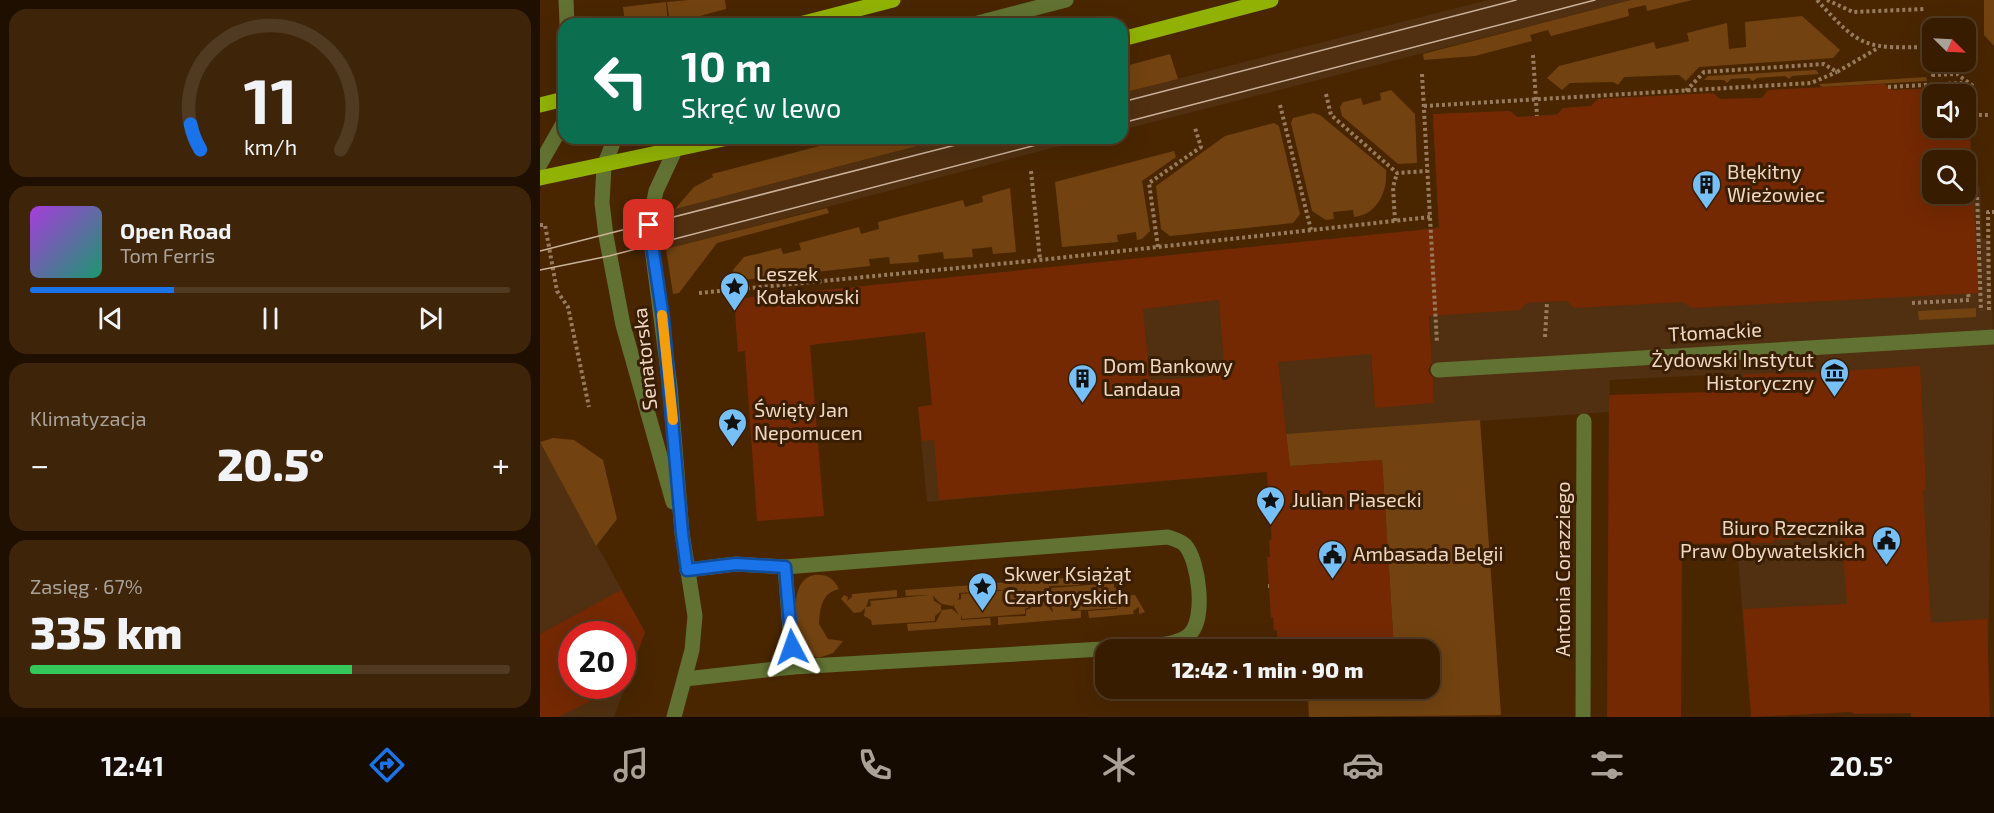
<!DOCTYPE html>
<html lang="pl">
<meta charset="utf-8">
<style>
:root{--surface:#371c00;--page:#3e250a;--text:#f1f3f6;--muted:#aaa199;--line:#513a22;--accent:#1a73e8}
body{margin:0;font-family:"Exo 2",sans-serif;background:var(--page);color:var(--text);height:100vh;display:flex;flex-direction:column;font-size:22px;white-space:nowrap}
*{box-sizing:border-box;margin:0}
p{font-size:20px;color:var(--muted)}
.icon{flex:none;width:33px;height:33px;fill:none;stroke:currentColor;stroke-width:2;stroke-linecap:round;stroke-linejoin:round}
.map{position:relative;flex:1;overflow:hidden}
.side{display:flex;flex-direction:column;gap:9px;padding:9px;background:#1e0f00;width:540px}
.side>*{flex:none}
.banner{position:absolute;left:18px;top:18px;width:570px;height:126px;border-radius:18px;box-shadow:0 6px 24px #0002,0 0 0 2px var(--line);background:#0b6e4f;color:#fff;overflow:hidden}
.needle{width:39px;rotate:114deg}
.fabs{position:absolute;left:1382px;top:18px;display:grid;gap:12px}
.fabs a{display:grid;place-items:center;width:54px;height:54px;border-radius:12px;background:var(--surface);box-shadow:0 6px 24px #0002,0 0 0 2px var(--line);font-size:30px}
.speed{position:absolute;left:18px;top:621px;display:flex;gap:12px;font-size:30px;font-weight:700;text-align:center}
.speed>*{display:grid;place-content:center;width:78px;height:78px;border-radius:50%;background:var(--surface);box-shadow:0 6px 24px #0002,0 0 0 2px var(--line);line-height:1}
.speed .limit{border:9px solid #d22;background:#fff;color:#111}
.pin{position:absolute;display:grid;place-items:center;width:51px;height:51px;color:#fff;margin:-26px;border-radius:12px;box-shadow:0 3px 9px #0006}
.me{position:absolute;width:66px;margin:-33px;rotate:356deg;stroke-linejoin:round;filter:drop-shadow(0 0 4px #0008)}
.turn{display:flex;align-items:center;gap:21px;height:126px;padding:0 24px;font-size:27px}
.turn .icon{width:78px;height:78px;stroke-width:2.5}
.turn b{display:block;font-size:42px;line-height:51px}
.big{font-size:45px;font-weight:800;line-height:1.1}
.side .widget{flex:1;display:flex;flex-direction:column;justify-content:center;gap:9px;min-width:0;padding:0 21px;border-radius:18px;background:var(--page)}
.side .dial{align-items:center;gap:0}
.dial svg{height:156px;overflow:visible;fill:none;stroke:var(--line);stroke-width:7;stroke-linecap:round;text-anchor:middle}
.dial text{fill:var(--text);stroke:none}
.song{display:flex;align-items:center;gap:18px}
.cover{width:72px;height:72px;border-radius:9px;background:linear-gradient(135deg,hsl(280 70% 55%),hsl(160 70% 35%))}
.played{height:6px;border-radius:3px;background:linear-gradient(90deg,var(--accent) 30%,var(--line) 30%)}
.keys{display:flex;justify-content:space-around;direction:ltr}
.heat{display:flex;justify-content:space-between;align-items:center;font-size:33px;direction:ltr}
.charge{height:9px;border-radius:4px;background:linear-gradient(90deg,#34c759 67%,var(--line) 0)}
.trip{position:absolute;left:555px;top:639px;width:345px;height:60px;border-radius:18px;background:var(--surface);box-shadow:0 6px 24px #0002,0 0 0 2px var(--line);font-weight:800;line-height:60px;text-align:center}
.tabs{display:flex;height:96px;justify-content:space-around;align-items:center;background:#160b00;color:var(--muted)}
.tabs .icon{width:42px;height:42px}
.tabs .current{color:var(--accent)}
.tabs b{font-size:27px;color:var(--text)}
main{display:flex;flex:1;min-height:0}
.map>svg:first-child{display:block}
.built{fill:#503010;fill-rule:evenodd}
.green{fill:#724310}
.building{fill:#742903;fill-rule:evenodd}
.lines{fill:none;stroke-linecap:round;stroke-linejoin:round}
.path{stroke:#987b5e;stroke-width:4;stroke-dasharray:3 3;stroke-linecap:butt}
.minor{stroke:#617232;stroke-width:15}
.major{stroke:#91b205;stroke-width:15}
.tram{stroke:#cbb19a;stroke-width:1.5}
.route-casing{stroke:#114b97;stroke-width:15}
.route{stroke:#1a73e8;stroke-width:10}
.slow{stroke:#f59e0b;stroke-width:10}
.labels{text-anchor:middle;stroke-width:6;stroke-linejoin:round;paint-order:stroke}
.poi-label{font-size:20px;fill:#eed7c4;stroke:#391e03;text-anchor:start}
.street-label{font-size:20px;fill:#eed7c4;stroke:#391e03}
</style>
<main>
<section class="side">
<div class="widget dial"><svg viewBox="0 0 100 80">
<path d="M14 69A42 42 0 1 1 86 69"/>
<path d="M14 69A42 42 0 0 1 9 56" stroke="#1a73e8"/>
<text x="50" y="56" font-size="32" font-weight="700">11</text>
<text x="50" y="72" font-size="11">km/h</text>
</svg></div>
<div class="widget">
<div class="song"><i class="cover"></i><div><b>Open Road</b><p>Tom Ferris</p></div></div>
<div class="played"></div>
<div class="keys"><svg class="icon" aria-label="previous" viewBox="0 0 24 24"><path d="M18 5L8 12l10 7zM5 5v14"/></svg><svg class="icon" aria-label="pause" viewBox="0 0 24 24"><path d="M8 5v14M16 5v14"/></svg><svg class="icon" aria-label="next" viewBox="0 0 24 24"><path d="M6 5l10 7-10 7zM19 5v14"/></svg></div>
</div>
<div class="widget"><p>Klimatyzacja</p>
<div class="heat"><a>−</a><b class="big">20.5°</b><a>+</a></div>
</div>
<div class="widget"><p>Zasięg · 67%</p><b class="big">335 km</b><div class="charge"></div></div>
</section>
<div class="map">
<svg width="1454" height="717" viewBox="0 0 1454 717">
<rect width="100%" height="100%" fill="#492600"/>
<!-- built -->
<g class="built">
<path d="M948 0H1091L582 130V93Z"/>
<path d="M1344 84 1353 90 1421 87 1428 93 1433 187H1440L1442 238 1449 239 1454 348 1448 663 1208 683 1196 532 1190 374 1070 380 1069 412 940 421 961 715 769 717 768 695 741 697V689L890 688V650L738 649 727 469 677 476 387 502 378 407 392 405 385 332 679 300 827 305 835 407 894 403 885 229 899 227 893 122 901 114 970 111 977 117 1017 114 1023 108 1051 106 1058 99 1173 93 1180 99 1222 98 1228 90ZM1392 94H1425V128H1392ZM1392 160H1425V194H1392Z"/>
<path d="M408 138H551L126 249 125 234 130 210Z"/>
<path d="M0 442 105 632 74 717H0ZM32 634H82V686H32Z"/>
</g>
<!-- green -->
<g class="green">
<path d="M149 0H185L186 9 130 24 127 2Z"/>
<path d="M1091 0H1152L1107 11 1106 5 1088 9 1089 16 1011 36 1008 30 990 35 992 41 935 56 884 60 883 54Z"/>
<path d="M1444 0H1454V46L1444 35Z"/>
<path d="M126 2 128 24 85 23 83 7Z"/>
<path d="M1262 16 1300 50 1293 58 1159 67 1146 81 1139 75 1084 77 1078 85 1073 82 1030 83 1022 90 1007 78 1019 66 1114 42 1116 49 1149 41 1147 33 1187 23 1189 49 1206 47 1205 22Z"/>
<path d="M630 54 638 79 582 93V67Z"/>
<path d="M1276 70 1279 74 1252 76 1249 79 1245 76 1217 78 1213 81 1209 78 1191 79 1187 83 1184 80H1164L1168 76Z"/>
<path d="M1386 77 1387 81 1282 87 1279 84Z"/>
<path d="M851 90 875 114 877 163 858 164 802 116 800 107 803 102 821 98 823 105 841 100 840 93Z"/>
<path d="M773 113 780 115 846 170C848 191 837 215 814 217L813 210 793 212 794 219 786 220 772 211 751 123 753 118Z"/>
<path d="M734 123 739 126 760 214 753 223 630 236 621 229 616 186 685 136Z"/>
<path d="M310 138H408L135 209 154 187 173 177 172 174Z"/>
<path d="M634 151 636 157 602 181 610 231 602 239 597 240 596 232 577 235 578 242 522 247 515 182Z"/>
<path d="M470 188 476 252 453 254 452 247 432 249 433 257 404 259 403 252 378 255 379 262 350 264 349 257 329 259 330 266 194 281 193 270 204 257 241 248 243 254 261 250 259 243 319 227 321 234 339 229 338 222 423 200 425 207 443 202 442 196Z"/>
<path d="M287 208 289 213 177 243 139 293 133 294 126 249Z"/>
<path d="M1436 308V317L1379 320 1378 311Z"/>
<path d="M940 420 961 715 769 717 768 695 890 688V650L854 649 842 460 750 466 746 434Z"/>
<path d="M13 438 34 440 63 460 77 519 56 546 0 442Z"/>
<path d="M274 575C287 574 293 578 299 589 281 593 280 609 279 624L288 639 303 641 293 653 278 658 265 652 261 646C257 626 247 581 274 575Z"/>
<path d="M539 577V585L509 586 510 592 506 594 511 593V588L574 583V587L582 593 579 602 583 596 595 595 605 612 599 614V607L593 611 594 614 549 618 548 611 577 609V602L576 608 528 611H541V618L458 625V617L486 616V610L491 608 492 603 499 604V601L505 602 513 613 512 608 505 602V596L492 600 484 589V594L492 600 491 606 485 609V614L422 619 421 614V620L450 618 451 625 368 631 367 624 396 622 402 610 395 616V621L332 625 331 620 324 616 325 608 321 612 314 613 301 599 304 595 308 597 307 601 312 597V594L357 590V597L329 599 326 607 331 606 330 601 389 595 366 596 365 590 448 584V591L419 593V598L413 606C402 604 400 605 393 595L394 601 401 605V610L412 609 419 615 414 607 415 601 421 599V594L470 590H456L455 583Z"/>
</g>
<!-- building -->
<g class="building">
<path d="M1344 84 1352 90 1427 87 1439 293 1151 308 1143 302 1034 308 1027 301 1000 302 987 303 980 310 889 316 892 362 888 371 893 378 894 403 835 408 831 354 738 362 750 466 842 460 854 650H738L737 630 734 631 733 617 731 618 727 557H730L729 540H732L727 472 399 500 394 440 382 441 378 407 392 405 385 332 270 345 284 516 217 521 205 351 198 352 194 299 899 228 893 114 970 111 977 117 1017 115 1023 108 1051 106 1058 99 1173 93 1180 99 1222 98 1228 90ZM1392 94H1425V128H1392ZM1392 160H1425V194H1392ZM679 300 684 365 668 366 669 377 610 380 603 309Z"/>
<path d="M1380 366 1386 490H1383L1391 623 1447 619 1450 717H1371V713L1314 714 1311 712 1211 717 1203 609 1307 604 1301 527 1260 539 1234 540 1233 543 1142 544 1141 717H1067L1069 395 1204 391 1203 374 1285 372Z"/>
<path d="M81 590 105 632 87 682 82 685V634H32V686H81L18 717H0V634Z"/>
<path d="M741 688H856V689L741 697Z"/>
</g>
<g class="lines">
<!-- path -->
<g class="path">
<path d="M1277 0C1322 50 1326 48 1392 47"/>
<path d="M1287 0 1313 12 1384 9"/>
<path d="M993 55 997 116"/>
<path d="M1393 62V75L1417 74 1433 86 1435 115H1450"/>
<path d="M882 74 897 343"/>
<path d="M1348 87 1421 83V87"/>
<path d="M1146 91 1164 72 1284 64 1297 72 1338 48"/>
<path d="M786 94 791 115 857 173 887 171"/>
<path d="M740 105 771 230"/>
<path d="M884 106 1271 83 1297 72"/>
<path d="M491 171 500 259"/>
<path d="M1434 194H1437L1441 311"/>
<path d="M855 221 853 187 857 173"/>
<path d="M0 225H5L17 291 28 307 49 407"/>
<path d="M618 247 609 183 661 147 655 128"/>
<path d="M159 293 500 260 890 217"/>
<path d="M1372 303 1429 300 1428 293"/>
<path d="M1449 310 1448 212H1454"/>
<path d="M1005 337 1007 302"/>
<path d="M728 586H729"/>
</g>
<!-- minor -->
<g class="minor">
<path d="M26 0 27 24"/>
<path d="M434 24 526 0"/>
<path d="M75 138 64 166 62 203 66 236 83 325 133 502"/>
<path d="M0 164 24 122"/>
<path d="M898 370 1454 337"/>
<path d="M245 567 253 667"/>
<path d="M145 679 253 667 614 646C625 644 642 643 650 634 666 618 659 561 645 545 641 541 634 539 628 537L245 567 196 564 147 570"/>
<path d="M134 717 152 650 155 616 142 533 130 387 109 225 116 191 135 150 144 144"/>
<path d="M1043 717 1044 421"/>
</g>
<!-- major -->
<g class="major">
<path d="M260 24 353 0"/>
<path d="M582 39 731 0"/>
<path d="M0 105 24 99"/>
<path d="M0 178 188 138"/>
</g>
<!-- tram -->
<g class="tram">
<path d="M582 102 976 0"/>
<path d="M582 123 1055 0"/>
<path d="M0 251 443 138"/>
<path d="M0 270 69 256 523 138"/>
</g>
</g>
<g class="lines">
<defs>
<path id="route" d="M109 225 123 318 142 533 147 570 196 564 245 567 252 647"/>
</defs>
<!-- route casing -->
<use href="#route" class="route-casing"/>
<!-- route -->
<use href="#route" class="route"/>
<!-- slow -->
<path class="slow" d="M122 315 133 420"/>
</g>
<!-- icons -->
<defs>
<symbol id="building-pin" viewBox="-11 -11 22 30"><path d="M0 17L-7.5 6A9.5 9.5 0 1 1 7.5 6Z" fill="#76c0f7" stroke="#391e03"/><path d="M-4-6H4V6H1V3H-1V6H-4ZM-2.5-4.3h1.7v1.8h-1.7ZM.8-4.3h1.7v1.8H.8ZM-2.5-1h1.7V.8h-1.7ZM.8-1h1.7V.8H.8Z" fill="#111"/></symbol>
<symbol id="sight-pin" viewBox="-11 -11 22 30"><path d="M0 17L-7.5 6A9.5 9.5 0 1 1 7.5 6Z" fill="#76c0f7" stroke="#391e03"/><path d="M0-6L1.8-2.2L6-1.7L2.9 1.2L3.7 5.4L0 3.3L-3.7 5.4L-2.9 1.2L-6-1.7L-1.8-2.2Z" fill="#111"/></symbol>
<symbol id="museum-pin" viewBox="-11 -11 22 30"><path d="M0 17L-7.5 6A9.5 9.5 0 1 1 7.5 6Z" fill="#76c0f7" stroke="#391e03"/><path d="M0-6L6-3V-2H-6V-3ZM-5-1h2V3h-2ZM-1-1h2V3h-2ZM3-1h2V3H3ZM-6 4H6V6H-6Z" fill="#111"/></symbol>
<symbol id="civic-pin" viewBox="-11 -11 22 30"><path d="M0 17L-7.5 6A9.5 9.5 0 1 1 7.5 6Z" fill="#76c0f7" stroke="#391e03"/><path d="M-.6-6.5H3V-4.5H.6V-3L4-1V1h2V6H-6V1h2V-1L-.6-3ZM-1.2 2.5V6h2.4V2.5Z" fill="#111"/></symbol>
</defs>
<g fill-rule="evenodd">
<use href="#building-pin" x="1150" y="168" width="33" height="45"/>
<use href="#sight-pin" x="178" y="270" width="33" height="45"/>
<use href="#museum-pin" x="1278" y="356" width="33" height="45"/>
<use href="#building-pin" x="526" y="362" width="33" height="45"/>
<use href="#sight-pin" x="176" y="406" width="33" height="45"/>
<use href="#sight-pin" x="714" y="484" width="33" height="45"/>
<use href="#civic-pin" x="1330" y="524" width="33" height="45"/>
<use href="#civic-pin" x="776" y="538" width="33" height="45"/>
<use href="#sight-pin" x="426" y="570" width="33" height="45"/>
</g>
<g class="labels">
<!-- poi labels -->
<g class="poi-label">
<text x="1187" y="179">Błękitny<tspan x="1187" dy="23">Wieżowiec</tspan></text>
<text x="216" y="281">Leszek<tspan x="216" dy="23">Kołakowski</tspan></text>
<text x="1274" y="367" text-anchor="end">Żydowski Instytut<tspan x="1274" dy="23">Historyczny</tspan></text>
<text x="563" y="373">Dom Bankowy<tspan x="563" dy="23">Landaua</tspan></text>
<text x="214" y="417">Święty Jan<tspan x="214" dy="23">Nepomucen</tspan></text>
<text x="752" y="507">Julian Piasecki</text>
<text x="1325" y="535" text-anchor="end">Biuro Rzecznika<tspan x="1325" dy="23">Praw Obywatelskich</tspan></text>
<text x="813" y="561">Ambasada Belgii</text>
<text x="464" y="581">Skwer Książąt<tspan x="464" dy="23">Czartoryskich</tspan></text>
</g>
<!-- street labels -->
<g class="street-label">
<text transform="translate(1175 332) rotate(-3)" y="7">Tłomackie</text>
<text transform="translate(105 359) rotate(-96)" y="7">Senatorska</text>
<text transform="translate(1023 569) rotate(-90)" y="7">Antonia Corazziego</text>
</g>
</g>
</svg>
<div class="fabs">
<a><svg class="needle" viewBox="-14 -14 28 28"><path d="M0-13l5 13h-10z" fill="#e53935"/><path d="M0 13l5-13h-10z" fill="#aaa199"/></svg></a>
<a><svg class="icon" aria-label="sound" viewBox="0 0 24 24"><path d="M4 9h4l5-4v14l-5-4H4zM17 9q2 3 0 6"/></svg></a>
<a><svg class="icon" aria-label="search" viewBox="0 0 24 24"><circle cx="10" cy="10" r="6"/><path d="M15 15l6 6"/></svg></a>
</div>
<div class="speed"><div class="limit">20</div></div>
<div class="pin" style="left:109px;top:225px;background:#d93025"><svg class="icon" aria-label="arrive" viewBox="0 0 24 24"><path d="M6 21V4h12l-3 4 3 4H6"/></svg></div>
<svg class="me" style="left:252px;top:647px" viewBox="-20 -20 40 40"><path d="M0-17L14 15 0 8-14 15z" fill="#1a73e8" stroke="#fff" stroke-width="4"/></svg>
<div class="trip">12:42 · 1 min · 90 m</div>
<div class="banner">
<div class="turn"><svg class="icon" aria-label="left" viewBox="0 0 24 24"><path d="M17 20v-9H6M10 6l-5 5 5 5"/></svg><div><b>10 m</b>Skręć w lewo</div></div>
</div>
</div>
</main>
<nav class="tabs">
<b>12:41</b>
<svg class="icon current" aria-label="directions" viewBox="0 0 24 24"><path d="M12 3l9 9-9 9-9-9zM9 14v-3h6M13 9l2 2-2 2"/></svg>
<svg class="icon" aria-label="music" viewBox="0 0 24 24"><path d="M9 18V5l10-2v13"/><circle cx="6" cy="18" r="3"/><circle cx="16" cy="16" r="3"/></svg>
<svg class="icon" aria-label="phone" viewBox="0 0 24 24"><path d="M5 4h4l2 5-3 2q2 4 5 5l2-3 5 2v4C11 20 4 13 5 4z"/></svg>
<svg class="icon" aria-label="climate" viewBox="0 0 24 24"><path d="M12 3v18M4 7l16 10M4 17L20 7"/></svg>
<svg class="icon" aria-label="car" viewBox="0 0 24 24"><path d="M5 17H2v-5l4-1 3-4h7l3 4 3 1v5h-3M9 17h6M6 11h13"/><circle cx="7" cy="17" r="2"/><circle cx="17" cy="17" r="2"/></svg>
<svg class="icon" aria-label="filters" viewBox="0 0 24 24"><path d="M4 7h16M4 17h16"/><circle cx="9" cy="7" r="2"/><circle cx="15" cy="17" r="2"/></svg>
<b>20.5°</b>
</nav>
